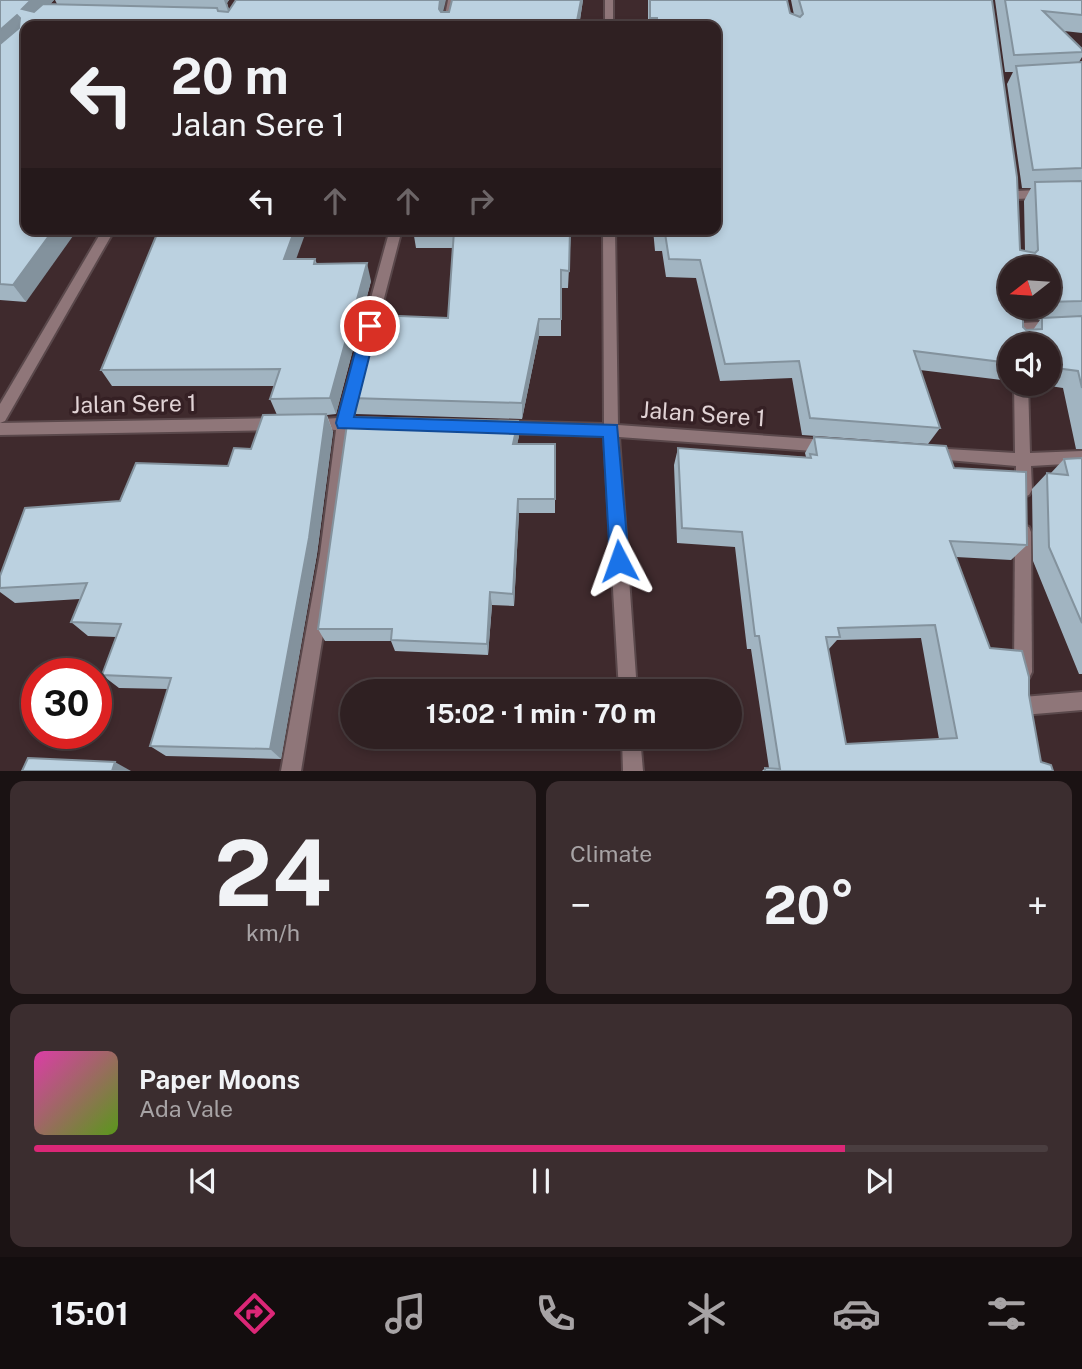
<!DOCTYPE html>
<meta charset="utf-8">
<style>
:root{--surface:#2f2022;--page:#3b2d2f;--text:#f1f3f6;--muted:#a7a3a5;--line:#4a3e40;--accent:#db2777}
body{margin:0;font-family:"Public Sans",sans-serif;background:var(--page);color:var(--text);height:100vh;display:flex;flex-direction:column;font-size:26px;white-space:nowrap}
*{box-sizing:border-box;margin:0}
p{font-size:23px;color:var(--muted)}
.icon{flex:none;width:38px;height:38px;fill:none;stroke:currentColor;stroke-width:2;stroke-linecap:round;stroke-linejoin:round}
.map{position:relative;height:771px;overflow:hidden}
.panel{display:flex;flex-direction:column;gap:10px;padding:10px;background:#1a1213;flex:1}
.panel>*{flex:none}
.banner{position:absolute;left:21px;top:21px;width:700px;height:214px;border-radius:14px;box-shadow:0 4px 10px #0003,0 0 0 2px var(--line);background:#2f2022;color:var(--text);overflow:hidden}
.needle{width:46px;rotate:253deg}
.buttons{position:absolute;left:998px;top:256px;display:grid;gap:14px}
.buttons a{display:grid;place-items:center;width:63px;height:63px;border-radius:50%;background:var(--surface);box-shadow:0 4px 10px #0003,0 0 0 2px var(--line);font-size:35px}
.speed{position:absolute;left:21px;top:658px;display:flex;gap:14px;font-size:35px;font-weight:700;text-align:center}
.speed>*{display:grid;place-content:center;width:91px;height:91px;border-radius:50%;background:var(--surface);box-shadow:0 4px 10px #0003,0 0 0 2px var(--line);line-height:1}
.speed .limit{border:10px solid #d22;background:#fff;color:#111}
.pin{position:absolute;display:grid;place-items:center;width:60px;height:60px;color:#fff;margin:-30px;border:4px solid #fff;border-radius:50%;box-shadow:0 2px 7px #0007}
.me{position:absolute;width:77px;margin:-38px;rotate:356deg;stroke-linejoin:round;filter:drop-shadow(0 0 5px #0008)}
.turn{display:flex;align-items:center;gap:24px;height:147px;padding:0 35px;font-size:32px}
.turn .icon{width:91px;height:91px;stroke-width:2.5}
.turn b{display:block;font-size:49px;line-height:60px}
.lanes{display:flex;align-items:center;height:66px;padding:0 35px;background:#0003;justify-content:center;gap:35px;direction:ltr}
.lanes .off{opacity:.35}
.big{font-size:52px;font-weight:700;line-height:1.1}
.panel .tile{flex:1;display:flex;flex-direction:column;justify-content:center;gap:10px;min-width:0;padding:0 24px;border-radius:14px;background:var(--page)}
.panel .dial{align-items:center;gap:0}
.dial b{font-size:91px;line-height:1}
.song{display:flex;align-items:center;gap:21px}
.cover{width:84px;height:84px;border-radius:10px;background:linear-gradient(135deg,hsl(320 70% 55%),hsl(90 70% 35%))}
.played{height:7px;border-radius:4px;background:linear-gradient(90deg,var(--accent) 80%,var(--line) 80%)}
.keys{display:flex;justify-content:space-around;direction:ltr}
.heat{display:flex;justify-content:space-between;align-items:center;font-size:38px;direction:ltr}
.panel .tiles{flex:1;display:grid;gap:10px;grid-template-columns:1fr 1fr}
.tile:last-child{grid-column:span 2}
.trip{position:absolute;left:340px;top:679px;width:402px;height:70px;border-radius:35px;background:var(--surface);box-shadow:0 4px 10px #0003,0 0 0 2px var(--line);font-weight:700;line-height:70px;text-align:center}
.dock{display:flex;height:112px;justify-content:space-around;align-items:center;background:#130d0e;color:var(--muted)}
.dock .icon{width:49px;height:49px}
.dock .on{color:var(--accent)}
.dock b{font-size:32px;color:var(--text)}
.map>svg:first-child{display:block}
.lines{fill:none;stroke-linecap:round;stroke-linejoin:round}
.minor-casing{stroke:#5a484b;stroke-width:4}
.minor{fill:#8f7679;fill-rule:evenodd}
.wall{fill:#a1b4c1;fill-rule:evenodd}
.shaded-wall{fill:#83929d}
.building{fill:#bbd1e0;stroke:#83929d;stroke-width:2;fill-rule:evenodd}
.route{fill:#1a73e8;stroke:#114b97;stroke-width:2}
.labels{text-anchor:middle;stroke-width:7;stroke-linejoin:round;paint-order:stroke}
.street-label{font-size:23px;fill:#e1d3d5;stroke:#352024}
</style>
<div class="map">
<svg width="1082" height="771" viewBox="0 0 1082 771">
<rect width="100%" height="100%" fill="#3f2a2d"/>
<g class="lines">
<defs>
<g id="minor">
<path d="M448 0H456L451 26H443Z"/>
<rect x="605" y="0" width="8" height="26"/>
<path d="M1082 188V196L1015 199 1009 195 1015 191Z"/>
<path d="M103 229H115L5 421 0 423V404Z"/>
<path d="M390 229H402L353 418 369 420 371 424 369 428 350 430 336 554 301 771H281L320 554 336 430 306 428 304 424 306 420 338 418Z"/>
<path d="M603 229H615L618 425 826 440 831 442 833 446 831 450 826 452 619 437 637 691H619L604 436 500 433 495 431 493 427 495 423 500 421 604 424Z"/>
<path d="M1082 320V330L1019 333 1012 328 1019 323Z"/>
<path d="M1014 383H1028L1030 453 1082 451V463L1031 466 1032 490 1029 495 1024 497 1019 495 1016 490V466L925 458 923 454 925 450 930 448 1015 453Z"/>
<path d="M277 418 282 420 284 424 282 428 277 430 0 435V423Z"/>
<path d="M1023 525 1029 527 1031 532 1032 672 1029 678 1023 681 1017 678 1014 672 1015 532 1017 527Z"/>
<path d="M1082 692V710L1023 715 1016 713 1014 706 1016 699 1023 697Z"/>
<path d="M622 737H640L643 771H623Z"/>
</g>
</defs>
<!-- minor casing -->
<use href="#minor" class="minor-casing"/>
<!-- minor -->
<use href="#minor" class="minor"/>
</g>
<!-- wall -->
<g class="wall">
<path d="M0 0H54L50 4H57L55 0H229L227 3 229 10 443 12H449L452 0H583L579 26H26V302L0 300Z"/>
<path d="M648 0H787L790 13 794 15 791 0H992L1020 250 1025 251 1024 201 1031 188H1022L1007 84 1013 72H1005L995 0H1082V33L1064 31 1082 49V57L1079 62H1082V449H1076L1063 388 1030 383H1048V345H1010V381L920 370 940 428 928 444 802 435 792 378 720 381 696 278 666 277 662 251H655L653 229H716V26H648ZM1010 268H1048V306H1027L1028 320H1040L1033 330H1026L1023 327Z"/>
<path d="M571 229 568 288H561V336H539L522 419 356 414 351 398 448 318 453 248H416L413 230Z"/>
<path d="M297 259H315L317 264 371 281 336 414 327 415 333 432 317 554 281 759 166 756 150 746 168 689 119 688 102 675 116 637 88 636 71 622 80 599 15 603 0 592V576L120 501 228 466 251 449 277 415 270 399 275 386H112L101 370Z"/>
<path d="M519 436 517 444H555V513H519L514 606 492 605 488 655 395 651 391 641H325L318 629Z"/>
<path d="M814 437 954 468 1027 545 1011 560 956 557 990 648 1029 695 1041 762 1053 771H762L765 768H769L751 649H747L735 547 677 543 674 465 678 448 806 457 805 453ZM921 638 939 739 846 744 828 650 837 640Z"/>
<path d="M1082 458V674H1079L1033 561 1032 489 1047 473 1050 474 1064 459Z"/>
</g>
<!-- shaded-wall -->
<g class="shaded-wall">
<path d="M31 0H54L31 26 22 9Z"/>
<path d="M224 0H229L227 3 230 12 229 14Z"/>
<path d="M440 0H446L440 25 439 9Z"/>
<path d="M581 0H583L579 26H576Z"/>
<path d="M17 15 26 32 0 55V30Z"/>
<path d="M54 229H78L26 302 13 285Z"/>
<path d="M295 229H307L290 276 284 259Z"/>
<path d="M367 263 371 281 336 414 330 398Z"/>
<path d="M539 319V336L522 419V403Z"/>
<path d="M326 414 333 432 317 554 281 759 270 749Z"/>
<path d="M518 421 519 436 514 459 513 444Z"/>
<path d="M518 499 519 513 514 606 513 594Z"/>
<path d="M490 592 492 605 488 655 487 644Z"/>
<path d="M115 762 131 771H112Z"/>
</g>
<!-- building -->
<g class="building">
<path d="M0 0H31L22 9 34 12 43 4 217 8 218 11 228 12 236 0H440L439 9 441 12H449L452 0H581L576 26H26V229H54L13 285 0 284V44L19 28 20 18 17 15 0 30Z"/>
<path d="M650 0H787L790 13 800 17 803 14 799 0H992L1017 177 1020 250 1035 253 1038 250 1035 182 1082 181V301L1048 302V268H1010V306H1023V327L1026 330 1042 329V318L1082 316V388L1078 371 1048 367V345H1010V363L914 351 940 428 810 418 799 361 725 364 700 260 669 259 665 233H658V229H716V26H657V18H650Z"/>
<path d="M1005 0H1082V15L1043 11 1082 49V52L1014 55Z"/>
<path d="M1082 62V168L1033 170 1016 66Z"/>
<path d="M159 229H295L284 259H315L314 264 367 263 330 398 270 399 280 369 101 370Z"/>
<path d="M414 229H570L569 271 561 270V319H539L522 403 351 398 374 315 448 318 454 231 413 230Z"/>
<path d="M326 414 309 538 270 749 150 746 171 678 102 675 121 624 71 622 87 583 0 588V576L25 508 120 501 136 463 228 466 234 448 251 449 263 415Z"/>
<path d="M348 417 518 421 513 444H555V499H518L513 594 490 592 487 644 391 640 392 629H318Z"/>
<path d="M814 437 946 446 954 468 1026 472 1027 545 950 541 990 648 1022 651 1029 677V695L1041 762 1051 765 1053 771H765V768L780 769 759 636H755L742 532 682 528 678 448 811 458 810 454 817 455ZM935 625 957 738 846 744 826 637H840L838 628Z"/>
<path d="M1082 458V623L1049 547 1047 473 1068 475 1064 459Z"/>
<path d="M28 758 115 762 112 771H22Z"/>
</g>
<!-- route -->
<path class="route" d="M370 321 377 326 354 417 617 425 629 561 626 567 619 569 613 567 610 561 603 437 338 428 336 423 362 326Z"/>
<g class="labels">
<!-- street labels -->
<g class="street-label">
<text transform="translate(134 404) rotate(-1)" y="8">Jalan Sere 1</text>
<text transform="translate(703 414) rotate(4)" y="8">Jalan Sere 1</text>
</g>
</g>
</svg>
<div class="buttons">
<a><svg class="needle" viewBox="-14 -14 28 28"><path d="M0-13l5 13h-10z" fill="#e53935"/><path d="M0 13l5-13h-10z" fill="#a7a3a5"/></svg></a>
<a><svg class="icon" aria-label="sound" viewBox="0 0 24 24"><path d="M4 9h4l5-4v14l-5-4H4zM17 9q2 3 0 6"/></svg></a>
</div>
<div class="speed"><div class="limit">30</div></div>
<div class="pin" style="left:370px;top:326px;background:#d93025"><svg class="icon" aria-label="arrive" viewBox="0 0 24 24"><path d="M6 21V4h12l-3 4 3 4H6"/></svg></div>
<svg class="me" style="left:619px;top:561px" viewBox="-20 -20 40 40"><path d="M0-17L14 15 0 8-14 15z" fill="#1a73e8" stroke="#fff" stroke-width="4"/></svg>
<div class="trip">15:02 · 1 min · 70 m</div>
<div class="banner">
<div class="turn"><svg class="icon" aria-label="left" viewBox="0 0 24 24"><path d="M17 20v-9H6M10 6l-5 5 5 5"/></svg><div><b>20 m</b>Jalan Sere 1</div></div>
<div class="lanes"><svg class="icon" aria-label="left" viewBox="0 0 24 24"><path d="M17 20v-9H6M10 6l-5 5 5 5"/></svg><svg class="icon off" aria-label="ahead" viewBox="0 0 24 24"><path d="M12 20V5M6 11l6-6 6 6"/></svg><svg class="icon off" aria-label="ahead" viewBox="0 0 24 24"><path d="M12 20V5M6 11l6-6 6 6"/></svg><svg class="icon off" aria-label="right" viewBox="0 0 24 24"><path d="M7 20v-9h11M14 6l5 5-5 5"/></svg></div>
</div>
</div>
<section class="panel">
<div class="tiles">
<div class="tile dial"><b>24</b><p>km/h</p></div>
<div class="tile"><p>Climate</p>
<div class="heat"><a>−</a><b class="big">20°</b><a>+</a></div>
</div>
<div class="tile">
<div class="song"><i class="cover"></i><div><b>Paper Moons</b><p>Ada Vale</p></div></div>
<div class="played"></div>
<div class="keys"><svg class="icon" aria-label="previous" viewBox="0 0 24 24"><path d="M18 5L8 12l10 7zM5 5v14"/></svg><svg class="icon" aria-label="pause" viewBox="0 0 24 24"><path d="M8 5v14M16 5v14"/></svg><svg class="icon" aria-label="next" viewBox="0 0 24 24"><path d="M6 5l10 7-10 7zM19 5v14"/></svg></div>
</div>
</div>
</section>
<nav class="dock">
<b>15:01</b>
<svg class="icon on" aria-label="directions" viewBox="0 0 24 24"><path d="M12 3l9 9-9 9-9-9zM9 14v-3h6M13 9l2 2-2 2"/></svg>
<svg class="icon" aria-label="music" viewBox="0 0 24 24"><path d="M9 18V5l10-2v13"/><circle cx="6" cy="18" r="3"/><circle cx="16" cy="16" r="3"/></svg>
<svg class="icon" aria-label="phone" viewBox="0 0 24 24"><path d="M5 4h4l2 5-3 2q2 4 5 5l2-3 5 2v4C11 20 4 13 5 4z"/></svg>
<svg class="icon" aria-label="climate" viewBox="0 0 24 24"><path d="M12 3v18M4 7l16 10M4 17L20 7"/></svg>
<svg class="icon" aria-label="car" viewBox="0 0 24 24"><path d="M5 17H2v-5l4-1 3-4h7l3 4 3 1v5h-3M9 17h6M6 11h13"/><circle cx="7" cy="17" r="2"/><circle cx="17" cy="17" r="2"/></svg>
<svg class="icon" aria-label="filters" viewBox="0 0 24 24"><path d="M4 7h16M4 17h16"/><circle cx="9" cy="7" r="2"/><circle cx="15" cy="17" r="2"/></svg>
</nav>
